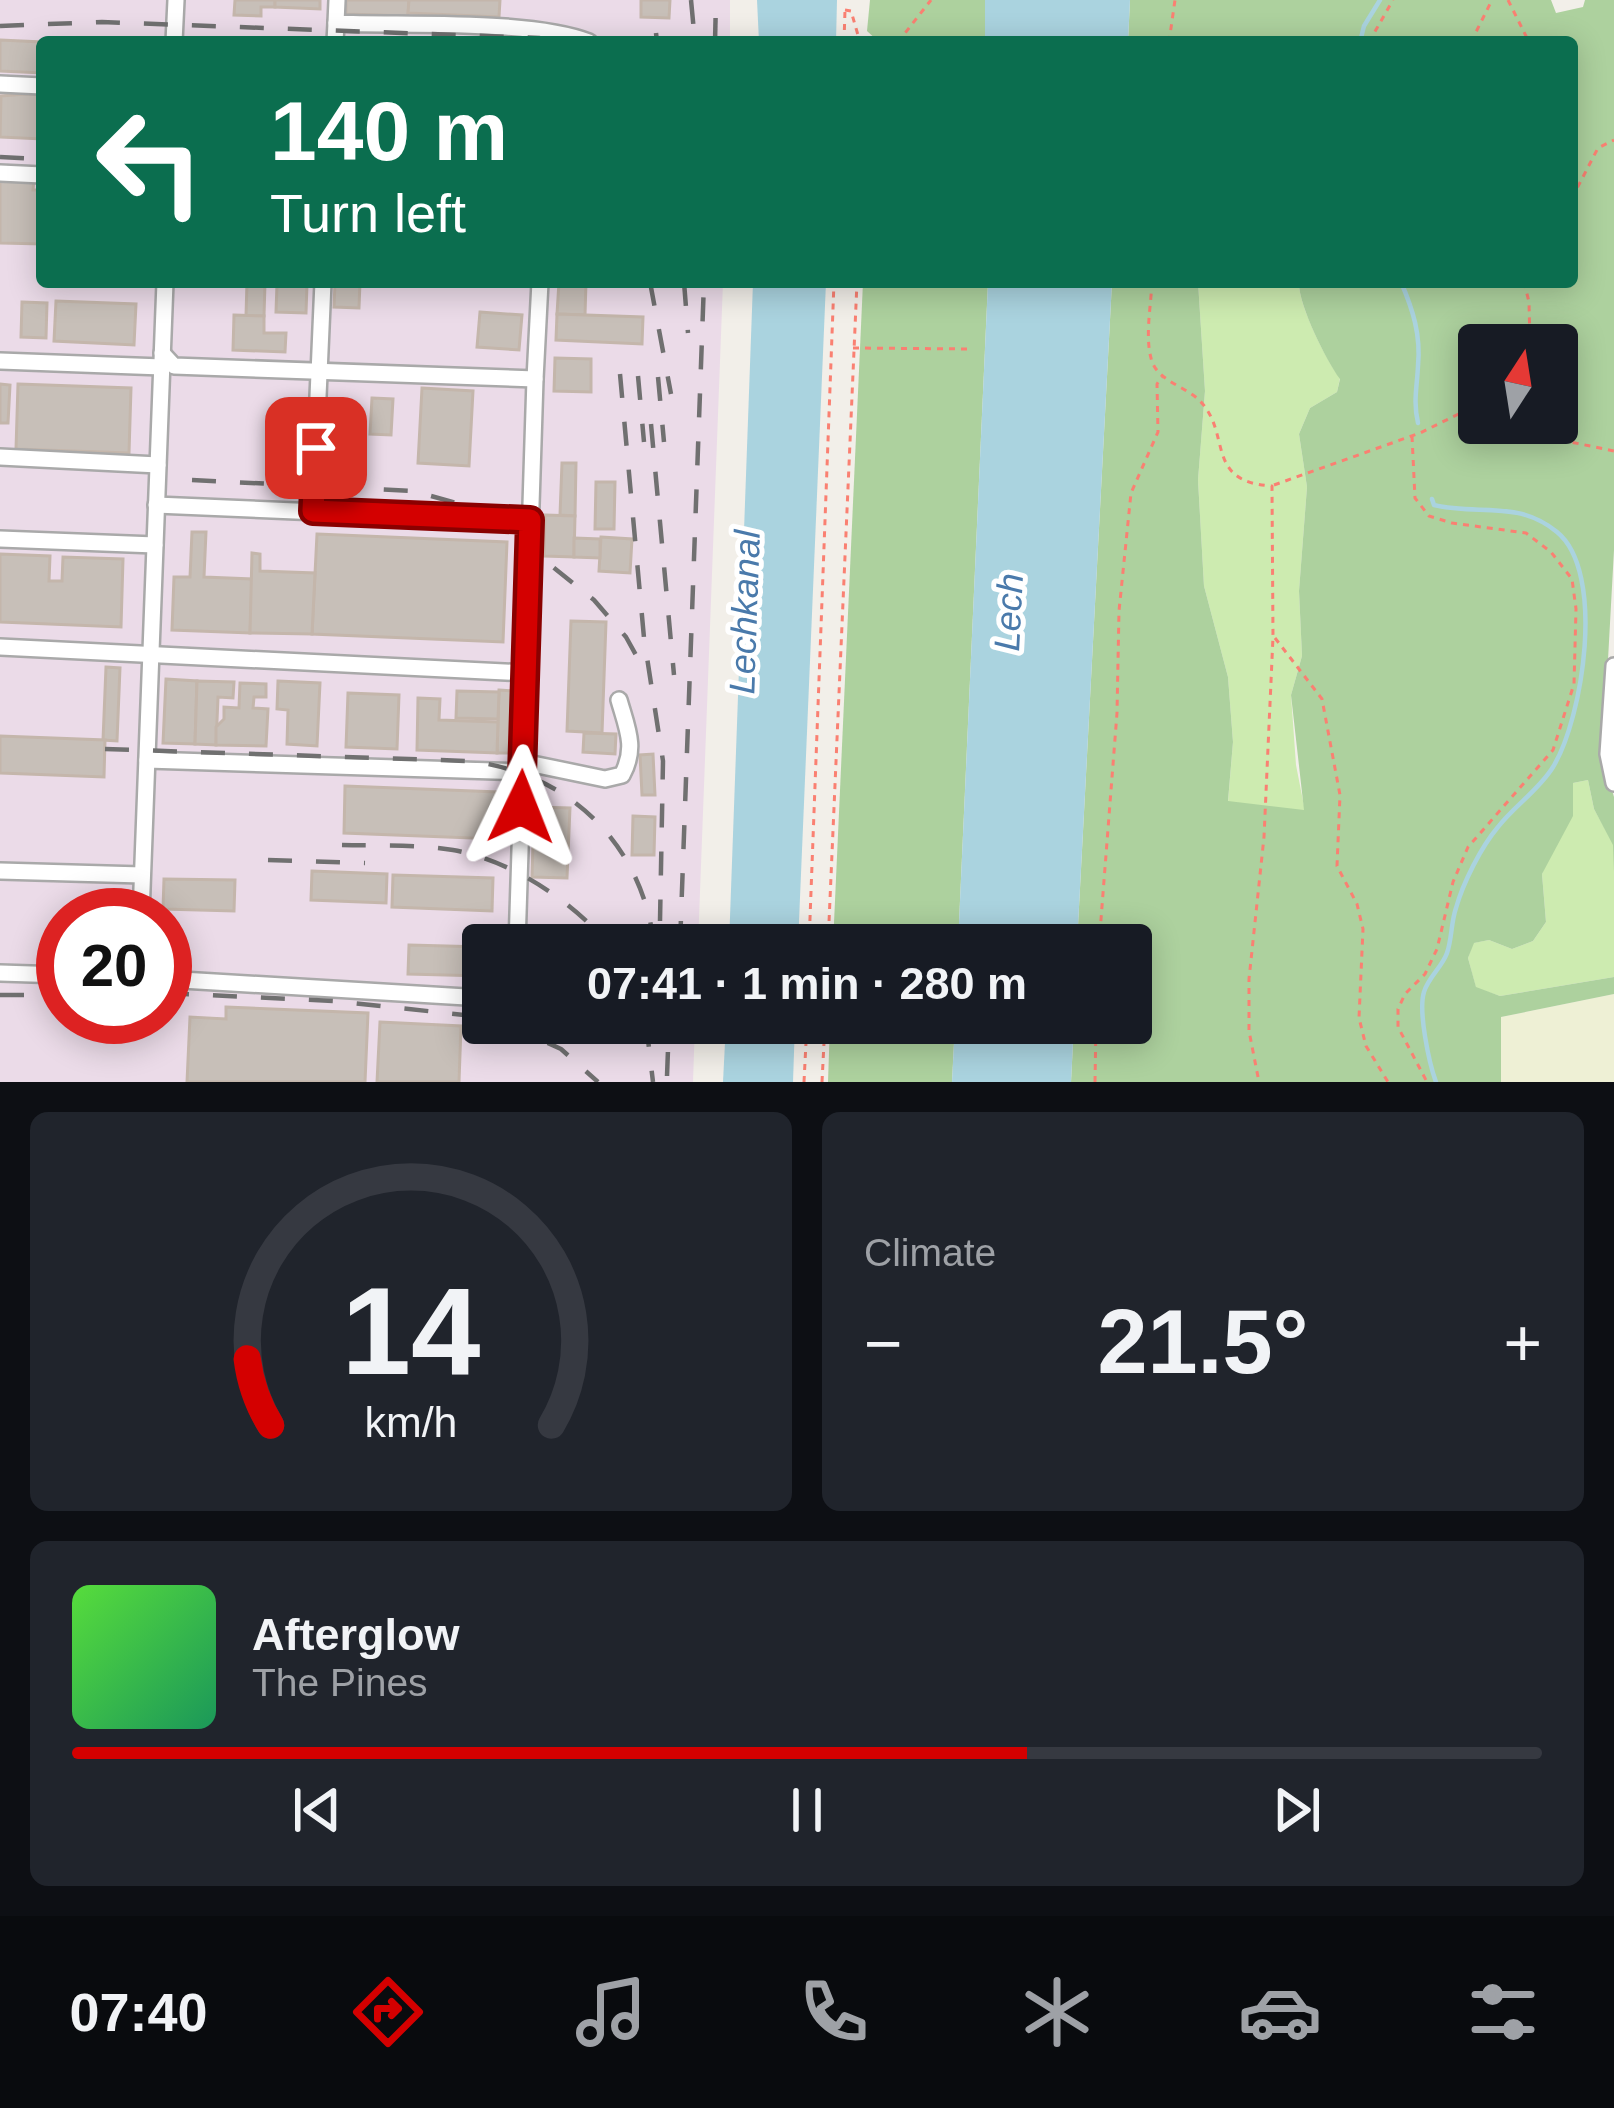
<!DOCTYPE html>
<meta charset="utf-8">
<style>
:root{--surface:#171b24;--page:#20242c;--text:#f1f3f6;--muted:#9ea1a6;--line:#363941;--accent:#d40000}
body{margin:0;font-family:Helvetica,sans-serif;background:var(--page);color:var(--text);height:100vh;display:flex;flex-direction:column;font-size:45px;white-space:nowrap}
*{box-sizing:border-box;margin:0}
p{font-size:39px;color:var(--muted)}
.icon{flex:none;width:66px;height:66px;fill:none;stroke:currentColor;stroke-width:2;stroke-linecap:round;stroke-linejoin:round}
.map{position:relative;height:1082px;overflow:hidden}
.drawer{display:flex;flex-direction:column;gap:30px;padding:30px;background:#0d0f14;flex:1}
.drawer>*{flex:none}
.top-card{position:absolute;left:36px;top:36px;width:1542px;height:252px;border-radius:12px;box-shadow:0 6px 30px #0003;background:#0b6e4f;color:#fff;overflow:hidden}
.needle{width:78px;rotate:12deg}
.tools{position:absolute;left:1458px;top:324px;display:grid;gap:24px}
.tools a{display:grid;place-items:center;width:120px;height:120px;border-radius:12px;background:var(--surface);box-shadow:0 6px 30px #0003;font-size:60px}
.speed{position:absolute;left:36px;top:888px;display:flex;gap:24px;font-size:60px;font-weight:700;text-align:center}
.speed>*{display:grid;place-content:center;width:156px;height:156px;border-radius:50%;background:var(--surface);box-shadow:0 6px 30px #0003;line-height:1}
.speed .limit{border:18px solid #d22;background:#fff;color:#111}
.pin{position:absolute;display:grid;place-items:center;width:102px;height:102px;color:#fff;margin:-51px;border-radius:24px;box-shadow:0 6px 18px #0006}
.me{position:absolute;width:132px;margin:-66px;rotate:2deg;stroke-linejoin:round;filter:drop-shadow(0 0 9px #0008)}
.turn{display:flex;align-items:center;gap:42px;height:252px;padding:0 36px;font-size:54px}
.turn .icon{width:156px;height:156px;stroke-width:2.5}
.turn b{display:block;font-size:84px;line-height:102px}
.big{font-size:90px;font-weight:800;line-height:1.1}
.drawer .tile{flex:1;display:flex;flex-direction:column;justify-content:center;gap:18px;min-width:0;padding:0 42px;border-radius:18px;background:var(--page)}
.drawer .dial{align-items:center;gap:0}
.dial svg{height:312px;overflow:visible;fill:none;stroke:var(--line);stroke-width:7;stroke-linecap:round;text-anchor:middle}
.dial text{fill:var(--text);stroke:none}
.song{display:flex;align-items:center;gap:36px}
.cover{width:144px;height:144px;border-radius:18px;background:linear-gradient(135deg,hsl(110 70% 55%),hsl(150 70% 35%))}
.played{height:12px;border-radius:6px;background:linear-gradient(90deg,var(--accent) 65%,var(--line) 65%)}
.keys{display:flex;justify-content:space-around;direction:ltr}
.heat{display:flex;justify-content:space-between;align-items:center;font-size:66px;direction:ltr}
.drawer .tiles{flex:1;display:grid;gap:30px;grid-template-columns:1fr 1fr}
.tile:last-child{grid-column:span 2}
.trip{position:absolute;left:462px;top:924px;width:690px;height:120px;border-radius:12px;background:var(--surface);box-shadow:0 6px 30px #0003;font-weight:800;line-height:120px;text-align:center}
.menu{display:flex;height:192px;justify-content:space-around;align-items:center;background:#090b0e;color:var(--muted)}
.menu .icon{width:84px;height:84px}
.menu .selected{color:var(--accent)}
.menu b{font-size:54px;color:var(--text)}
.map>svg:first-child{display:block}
.industrial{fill:#ebdbe8;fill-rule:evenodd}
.farmland{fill:#eef0d5}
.grass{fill:#cdebb0}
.forest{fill:#add19e;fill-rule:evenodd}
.water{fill:#aad3df}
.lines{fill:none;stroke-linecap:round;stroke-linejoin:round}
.stream{stroke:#aad3df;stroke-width:4.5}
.building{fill:#c7bfb8;stroke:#c4b6ab;stroke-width:3}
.minor-casing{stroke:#a9a9a9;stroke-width:20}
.path{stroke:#fa8072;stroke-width:3;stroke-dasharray:6 6;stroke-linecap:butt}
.minor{stroke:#fff;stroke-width:15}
.rail{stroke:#707070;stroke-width:4.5;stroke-dasharray:24 24;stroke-linecap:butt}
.route-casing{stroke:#8a0000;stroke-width:30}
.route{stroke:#d40000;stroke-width:21}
.labels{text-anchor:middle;stroke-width:10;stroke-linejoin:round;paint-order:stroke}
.water-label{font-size:36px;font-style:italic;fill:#4a7aab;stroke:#fff}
</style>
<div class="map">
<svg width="1614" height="1082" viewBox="0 0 1614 1082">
<rect width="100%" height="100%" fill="#f2efe9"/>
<!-- industrial -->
<path class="industrial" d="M0 0H730V42H42V282H723L698 945H483V1023H695L693 1082H0ZM63 915H165V1017H63Z"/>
<!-- farmland -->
<path class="farmland" d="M1614 994V1082H1501V1017Z"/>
<!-- grass -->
<g class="grass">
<path d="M1198 282H1299C1298 304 1326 360 1340 378L1337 392 1310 408 1299 434 1307 487 1299 591 1302 656 1291 695 1296 765 1305 811 1228 802 1233 742 1228 677 1204 586 1198 480 1205 391Z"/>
<path d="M1588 780 1594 809 1614 845V977L1500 996 1476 988 1468 958 1473 943 1489 940 1512 949 1533 941 1546 922 1542 874 1573 783Z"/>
</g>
<!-- forest -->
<g class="forest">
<path d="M870 0H985V42H879L867 31Z"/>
<path d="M1130 0H1551L1556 13 1583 7 1585 0H1614V550L1604 733 1607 774 1614 797V872L1613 845 1594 809 1588 780 1573 783V816L1542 874 1546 922 1533 941 1512 949 1489 940 1474 943 1468 958 1476 987 1500 996 1614 977V994L1501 1017V1082H1071L1074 1023H1131V945H1077L1112 282H1198L1205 391 1198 480 1204 586 1228 677 1233 742 1228 801 1304 810 1291 695 1302 656 1299 591 1307 487 1299 434 1310 408 1337 392 1340 379C1326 360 1298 304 1299 282H1572V42H1128ZM1479 345H1557V423H1479Z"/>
<path d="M863 282H988L958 945H833Z"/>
<path d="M830 1023H955L952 1082H828Z"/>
</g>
<!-- water -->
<g class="water">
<path d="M757 0H837L836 42H759Z"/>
<path d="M985 0H1130L1128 42H985Z"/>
<path d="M753 282H826L798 945H729Z"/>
<path d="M988 282H1112L1077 945H958Z"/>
<path d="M726 1023H795L793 1082H723Z"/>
<path d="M955 1023H1074L1071 1082H952Z"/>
</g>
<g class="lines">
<!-- stream -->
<g class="stream">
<path d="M1360 42 1364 26 1380 0"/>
<path d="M1401 282C1413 310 1421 335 1418 366 1417 387 1413 402 1418 423"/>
<path d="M1432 499 1434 505C1477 516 1517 499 1557 532 1606 572 1583 718 1553 767 1539 790 1514 806 1498 827 1481 847 1463 883 1456 908 1451 922 1452 939 1447 953 1442 967 1428 978 1424 992 1418 1011 1429 1063 1436 1082"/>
</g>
</g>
<!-- building -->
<g class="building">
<path d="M235 0H275V7H261V16L234 15Z"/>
<path d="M275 0H320V9L275 7Z"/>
<path d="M346 0H409L408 16 346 14Z"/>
<path d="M409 0H500L499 17 408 13Z"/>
<path d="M641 0H670L669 18 641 17Z"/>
<path d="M0 40 42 42V73L0 71Z"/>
<path d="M26 94 42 95V139L0 137 1 96Z"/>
<path d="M41 176 42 244 0 243V178L34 179 33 190H41Z"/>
<path d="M247 282 265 283 264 316H246Z"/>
<path d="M335 282H360L359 308 334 307Z"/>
<path d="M559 282H586L585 315 557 314Z"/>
<path d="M277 284H307L306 313 276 312Z"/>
<path d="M56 301 136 304 134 345 54 341Z"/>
<path d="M22 302 47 303 46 338 21 337Z"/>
<path d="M480 312 522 315 519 350 477 347Z"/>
<path d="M557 314 643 317 642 344 556 340Z"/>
<path d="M234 315 264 316V333H286L285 352 233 350Z"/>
<path d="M555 358 591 359V392L554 391Z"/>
<path d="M0 384 10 385 8 423H0Z"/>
<path d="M18 384 131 388 129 453 16 449Z"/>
<path d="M422 388 473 391 469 466 418 463Z"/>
<path d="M372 398 393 399 391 435 370 434Z"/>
<path d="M562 463H576L575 516 560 515Z"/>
<path d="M596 482H615L614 529H595Z"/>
<path d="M545 515 575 516 574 557 544 556Z"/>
<path d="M192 532H206L204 577 252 579 250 633 172 630 174 577H190Z"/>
<path d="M317 534 507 542 503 642 312 634Z"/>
<path d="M601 537 632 539 630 573 599 571Z"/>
<path d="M574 538 600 539V558L574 557Z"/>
<path d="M252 553 260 554V571L315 573 312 634 250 633Z"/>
<path d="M0 554 50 556 49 581H62L63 557 123 559 121 627 0 622Z"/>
<path d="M571 621 606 622 602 733 567 731Z"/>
<path d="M106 667 120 668 117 741 103 740Z"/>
<path d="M166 679 197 681 195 744 163 743Z"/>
<path d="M197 681 234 682 233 698 218 697 216 745 195 744Z"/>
<path d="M278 681 320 683 317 746 287 744 288 710 277 709Z"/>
<path d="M240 683 266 684V697H254L253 708 268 709 266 746 216 745V727L224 719V707L239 708Z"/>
<path d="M499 690 515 691 513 753H497Z"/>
<path d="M457 691 499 692 498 719 456 718Z"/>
<path d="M348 693 399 695 397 749 346 747Z"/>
<path d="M418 698 440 699 439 720 498 722 497 753 417 750Z"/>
<path d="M584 733 616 734 615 754 583 752Z"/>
<path d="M0 736 105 740 104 777 0 773Z"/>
<path d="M653 754 655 795H642L640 755Z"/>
<path d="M345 786 498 792 497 839 344 833Z"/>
<path d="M534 807 570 808 567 878 532 877Z"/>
<path d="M633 816 655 817 654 855H632Z"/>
<path d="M312 871 387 874 386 903 311 900Z"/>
<path d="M393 875 493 878 492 911 392 907Z"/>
<path d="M164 879 235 880 234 911 163 909Z"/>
<path d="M409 945 483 947V976L408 974Z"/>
<path d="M226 1007 368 1013 365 1082H187L190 1017 226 1019Z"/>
<path d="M380 1022 461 1026 459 1082H377Z"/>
</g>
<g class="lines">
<defs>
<g id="minor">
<path d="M337 0 336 23C403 26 529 19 589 42"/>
<path d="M174 42 176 0"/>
<path d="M335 42 336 23"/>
<path d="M0 84 42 86"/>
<path d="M0 173 42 175"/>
<path d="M162 353 174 366 535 379 540 282"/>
<path d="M0 361 162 367"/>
<path d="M0 457 158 465"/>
<path d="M156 505 530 521"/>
<path d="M313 511 323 282"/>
<path d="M0 539 155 545"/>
<path d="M0 647 526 673"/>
<path d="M1614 666 1608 754 1614 783"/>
<path d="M147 760 523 772"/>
<path d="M523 762 605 779 622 775C637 748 627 728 619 700"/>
<path d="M0 871 142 875"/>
<path d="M141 915 165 282"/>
<path d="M517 945 535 379"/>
<path d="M0 973 63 975"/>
<path d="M165 979 483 998"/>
</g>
</defs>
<!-- minor casing -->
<use href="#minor" class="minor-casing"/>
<!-- path -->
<g class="path">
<path d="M1508 0 1529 42"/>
<path d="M845 10 851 11 860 42"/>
<path d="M844 42 845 10"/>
<path d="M898 42 931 0"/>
<path d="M1169 42 1175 0"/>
<path d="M1369 42 1393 0"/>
<path d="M1471 42 1492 0"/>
<path d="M1572 198 1598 148 1614 140"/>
<path d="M1152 282C1151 305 1145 336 1151 358 1156 381 1186 386 1200 401 1232 434 1204 482 1272 486L1273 637 1264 837 1249 979V1031L1259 1082"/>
<path d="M1524 282 1529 302 1530 345"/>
<path d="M853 348 970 349"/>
<path d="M1544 423 1561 440 1614 451"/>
<path d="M1412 436 1415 498 1429 516 1452 523 1526 533 1551 552 1572 579 1576 609 1574 684 1553 750 1468 847 1453 882 1437 949 1425 974 1405 994 1398 1009V1027L1427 1082"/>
<path d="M1274 485 1420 433 1479 404"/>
<path d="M1275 638 1322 699 1340 795 1337 866 1357 904 1363 929 1359 1018 1366 1046 1388 1082"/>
<path d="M809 945 834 282"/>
<path d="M828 945 857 282"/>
<path d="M1099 945 1117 713 1119 611 1131 493 1158 432 1157 384 1162 377"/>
<path d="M804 1082 807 1023"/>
<path d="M822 1082 825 1023"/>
<path d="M1095 1082 1096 1023"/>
</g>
<!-- minor -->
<use href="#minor" class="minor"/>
<!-- rail -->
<g class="rail">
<path d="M691 0 695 42"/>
<path d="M0 26 102 22 539 38 558 42"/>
<path d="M656 33 657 42"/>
<path d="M715 42 716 0"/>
<path d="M0 157 42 159"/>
<path d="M650 282 671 394"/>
<path d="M684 282 688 333"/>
<path d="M620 374 644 638 663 761 660 921"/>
<path d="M638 376 644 442"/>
<path d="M658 377 664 442"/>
<path d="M651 424 674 675"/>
<path d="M192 480 413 491 464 505 507 530 594 600 626 637 641 664"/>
<path d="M105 749 468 761C569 772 643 845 654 945"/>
<path d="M342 845C378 846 417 844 453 850 513 861 570 900 610 945"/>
<path d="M268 860 365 863"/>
<path d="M680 945 704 282"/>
<path d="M165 993 334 1001 483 1017"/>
<path d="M0 995H63"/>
<path d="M504 1023 561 1049 598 1082"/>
<path d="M646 1023 653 1082"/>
<path d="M667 1076 669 1023"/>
</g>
</g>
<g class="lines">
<defs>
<path id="route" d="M316 448 313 511 530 520 521 807"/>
</defs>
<!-- route casing -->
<use href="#route" class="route-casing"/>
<!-- route -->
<use href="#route" class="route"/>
</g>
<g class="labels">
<!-- water labels -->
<g class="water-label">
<text transform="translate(744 612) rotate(-88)" y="13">Lechkanal</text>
<text transform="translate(1008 612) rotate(-87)" y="13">Lech</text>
</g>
</g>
</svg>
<div class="tools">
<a><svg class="needle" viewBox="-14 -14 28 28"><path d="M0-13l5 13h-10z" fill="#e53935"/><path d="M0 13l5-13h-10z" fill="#9ea1a6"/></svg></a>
</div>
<div class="speed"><div class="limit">20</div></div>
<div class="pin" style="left:316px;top:448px;background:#d93025"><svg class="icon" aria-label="arrive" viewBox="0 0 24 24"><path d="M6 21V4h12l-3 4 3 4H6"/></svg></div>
<svg class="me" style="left:521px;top:807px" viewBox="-20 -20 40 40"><path d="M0-17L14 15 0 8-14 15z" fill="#d40000" stroke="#fff" stroke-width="4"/></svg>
<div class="trip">07:41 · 1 min · 280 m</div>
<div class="top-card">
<div class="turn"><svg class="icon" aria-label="left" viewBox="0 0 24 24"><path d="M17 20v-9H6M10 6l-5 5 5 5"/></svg><div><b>140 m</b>Turn left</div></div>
</div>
</div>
<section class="drawer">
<div class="tiles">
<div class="tile dial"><svg viewBox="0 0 100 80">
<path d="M14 69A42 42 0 1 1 86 69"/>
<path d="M14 69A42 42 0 0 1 8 52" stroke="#d40000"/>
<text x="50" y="56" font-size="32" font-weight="700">14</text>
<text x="50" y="72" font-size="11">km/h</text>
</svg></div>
<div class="tile"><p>Climate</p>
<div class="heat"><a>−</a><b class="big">21.5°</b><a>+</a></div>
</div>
<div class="tile">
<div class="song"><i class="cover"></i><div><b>Afterglow</b><p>The Pines</p></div></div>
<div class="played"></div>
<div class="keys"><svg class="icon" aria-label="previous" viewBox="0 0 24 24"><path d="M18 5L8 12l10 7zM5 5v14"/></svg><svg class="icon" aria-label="pause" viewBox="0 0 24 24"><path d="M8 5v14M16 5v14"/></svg><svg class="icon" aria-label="next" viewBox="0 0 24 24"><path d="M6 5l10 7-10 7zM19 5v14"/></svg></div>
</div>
</div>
</section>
<nav class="menu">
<b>07:40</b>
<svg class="icon selected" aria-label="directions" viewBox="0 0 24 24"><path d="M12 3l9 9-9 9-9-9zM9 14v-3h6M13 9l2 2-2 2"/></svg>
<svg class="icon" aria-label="music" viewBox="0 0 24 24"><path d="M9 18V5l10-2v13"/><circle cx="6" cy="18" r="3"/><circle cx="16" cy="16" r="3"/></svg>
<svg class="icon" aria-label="phone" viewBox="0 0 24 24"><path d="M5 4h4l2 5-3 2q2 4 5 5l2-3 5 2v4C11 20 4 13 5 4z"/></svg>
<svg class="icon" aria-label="climate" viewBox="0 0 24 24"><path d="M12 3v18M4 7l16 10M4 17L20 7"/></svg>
<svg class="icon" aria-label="car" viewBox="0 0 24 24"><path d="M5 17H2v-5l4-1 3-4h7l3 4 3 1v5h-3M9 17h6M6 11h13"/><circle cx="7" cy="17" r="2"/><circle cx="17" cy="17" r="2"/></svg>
<svg class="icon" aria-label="filters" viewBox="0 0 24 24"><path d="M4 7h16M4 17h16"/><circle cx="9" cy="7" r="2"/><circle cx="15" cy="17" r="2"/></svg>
</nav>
